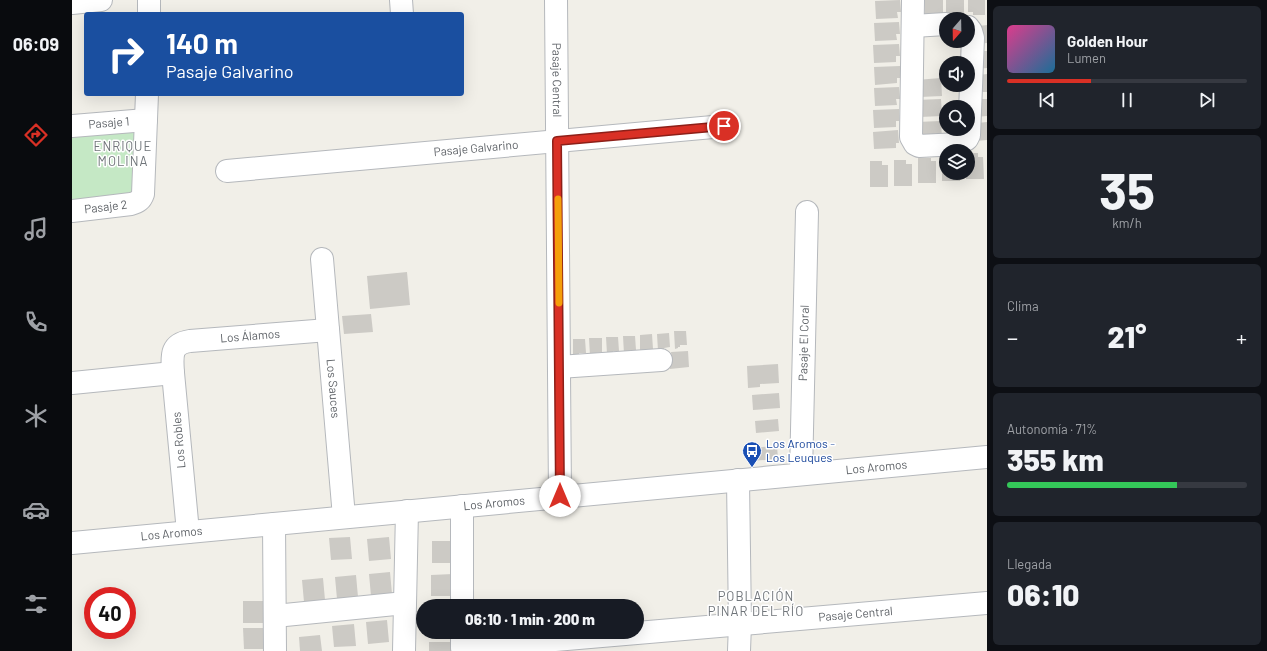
<!DOCTYPE html>
<html lang="es">
<meta charset="utf-8">
<style>
:root{--surface:#171b24;--page:#20242c;--text:#f1f3f6;--muted:#9ea1a6;--line:#363941;--accent:#d93025}
body{margin:0;font-family:Barlow,sans-serif;background:var(--page);color:var(--text);height:100vh;display:flex;flex-direction:column;font-size:15px;white-space:nowrap}
*{box-sizing:border-box;margin:0}
p{font-size:13px;color:var(--muted)}
.icon{flex:none;width:22px;height:22px;fill:none;stroke:currentColor;stroke-width:2;stroke-linecap:round;stroke-linejoin:round}
.map{position:relative;flex:1;overflow:hidden}
.drawer{display:flex;flex-direction:column;gap:6px;padding:6px;background:#0d0f14;width:280px}
.drawer>*{flex:none}
.guide{position:absolute;left:12px;top:12px;width:380px;height:84px;border-radius:4px;box-shadow:0 4px 16px #0002;background:#1a4fa0;color:#fff;overflow:hidden}
.needle{width:26px;rotate:200deg}
.fabs{position:absolute;left:867px;top:12px;display:grid;gap:8px}
.fabs a{display:grid;place-items:center;width:36px;height:36px;border-radius:50%;background:var(--surface);box-shadow:0 4px 16px #0002;font-size:20px}
.speed{position:absolute;left:12px;top:587px;display:flex;gap:8px;font-size:20px;font-weight:700;text-align:center}
.speed>*{display:grid;place-content:center;width:52px;height:52px;border-radius:50%;background:var(--surface);box-shadow:0 4px 16px #0002;line-height:1}
.speed .limit{border:6px solid #d22;background:#fff;color:#111}
.pin{position:absolute;display:grid;place-items:center;width:34px;height:34px;color:#fff;margin:-17px;border:2px solid #fff;border-radius:50%;box-shadow:0 1px 4px #0007}
.me{position:absolute;width:44px;margin:-22px;rotate:0deg;stroke-linejoin:round;filter:drop-shadow(0 0 3px #0008)}
.turn{display:flex;align-items:center;gap:14px;height:84px;padding:0 16px;font-size:18px}
.turn .icon{width:52px;height:52px;stroke-width:2.5}
.turn b{display:block;font-size:28px;line-height:34px}
.big{font-size:30px;font-weight:800;line-height:1.1}
.drawer .widget{flex:1;display:flex;flex-direction:column;justify-content:center;gap:6px;min-width:0;padding:0 14px;border-radius:6px;background:var(--page)}
.drawer .dial{align-items:center;gap:0}
.dial b{font-size:52px;line-height:1}
.song{display:flex;align-items:center;gap:12px}
.cover{width:48px;height:48px;border-radius:6px;background:linear-gradient(135deg,hsl(330 70% 55%),hsl(200 70% 35%))}
.played{height:4px;border-radius:2px;background:linear-gradient(90deg,var(--accent) 35%,var(--line) 35%)}
.keys{display:flex;justify-content:space-around;direction:ltr}
.heat{display:flex;justify-content:space-between;align-items:center;font-size:22px;direction:ltr}
.charge{height:6px;border-radius:3px;background:linear-gradient(90deg,#34c759 71%,var(--line) 0)}
.trip{position:absolute;left:344px;top:599px;width:228px;height:40px;border-radius:20px;background:var(--surface);box-shadow:0 4px 16px #0002;font-weight:800;line-height:40px;text-align:center}
main{display:flex;flex:1;min-height:0}
.tabs{display:flex;flex-direction:column;width:72px;justify-content:space-around;align-items:center;background:#090b0e;color:var(--muted)}
.tabs .icon{width:28px;height:28px}
.tabs .on{color:var(--accent)}
.tabs b{font-size:18px;color:var(--text)}
.map>svg:first-child{display:block}
.green{fill:#c5e8c5}
.building{fill:#cccac5}
.lines{fill:none;stroke-linecap:round;stroke-linejoin:round}
.minor-casing{stroke:#b5b8bc;stroke-width:24}
.minor{stroke:#fff;stroke-width:22}
.route-casing{stroke:#8d1f18;stroke-width:10}
.route{stroke:#d93025;stroke-width:7}
.slow{stroke:#f59e0b;stroke-width:7}
.labels{text-anchor:middle;stroke-width:3;stroke-linejoin:round;paint-order:stroke}
.street-label{font-size:12px;fill:#5f6368;stroke:#fff}
.transit-label{font-size:12px;fill:#164399;stroke:#fff;text-anchor:start}
.neighbourhood-label{font-size:13px;letter-spacing:1px;fill:#70757a;stroke:#fff}
</style>
<main>
<nav class="tabs">
<b>06:09</b>
<svg class="icon on" aria-label="directions" viewBox="0 0 24 24"><path d="M12 3l9 9-9 9-9-9zM9 14v-3h6M13 9l2 2-2 2"/></svg>
<svg class="icon" aria-label="music" viewBox="0 0 24 24"><path d="M9 18V5l10-2v13"/><circle cx="6" cy="18" r="3"/><circle cx="16" cy="16" r="3"/></svg>
<svg class="icon" aria-label="phone" viewBox="0 0 24 24"><path d="M5 4h4l2 5-3 2q2 4 5 5l2-3 5 2v4C11 20 4 13 5 4z"/></svg>
<svg class="icon" aria-label="climate" viewBox="0 0 24 24"><path d="M12 3v18M4 7l16 10M4 17L20 7"/></svg>
<svg class="icon" aria-label="car" viewBox="0 0 24 24"><path d="M5 17H2v-5l4-1 3-4h7l3 4 3 1v5h-3M9 17h6M6 11h13"/><circle cx="7" cy="17" r="2"/><circle cx="17" cy="17" r="2"/></svg>
<svg class="icon" aria-label="filters" viewBox="0 0 24 24"><path d="M4 7h16M4 17h16"/><circle cx="9" cy="7" r="2"/><circle cx="15" cy="17" r="2"/></svg>
</nav>
<div class="map">
<svg width="915" height="651" viewBox="0 0 915 651">
<rect width="100%" height="100%" fill="#f1efe8"/>
<!-- green -->
<path class="green" d="M66 125 65 187 58 194 0 201V131Z"/>
<!-- building -->
<g class="building">
<path d="M828 0 829 12H825L826 18 804 19 803 1Z"/>
<path d="M853 0H871V19L853 15Z"/>
<path d="M874 0H892V17H879L880 13H874Z"/>
<path d="M896 0H913V15H901V12H896Z"/>
<path d="M827 22 828 34H824L825 40 803 41 802 23Z"/>
<path d="M915 25V43L904 44 907 26Z"/>
<path d="M827 44 828 56H824V62L802 63 801 45Z"/>
<path d="M906 51H915V68L904 69Z"/>
<path d="M828 66V78H825V83L803 85 802 67Z"/>
<path d="M915 74V92H903L906 75Z"/>
<path d="M869 78 870 96 848 97 844 80Z"/>
<path d="M827 87 828 99H824L825 105 803 106 802 88Z"/>
<path d="M869 99 870 116 848 117 844 100Z"/>
<path d="M905 99H915V116L903 117Z"/>
<path d="M827 109V121H824V127L802 128 801 110Z"/>
<path d="M869 121 870 138 848 139 844 122Z"/>
<path d="M915 122V140L903 141 905 123Z"/>
<path d="M826 130 827 143H824V148L802 149 801 132Z"/>
<path d="M896 153H906V157H911L912 179H894V173H896Z"/>
<path d="M870 155 874 156V173H888V181H870Z"/>
<path d="M846 158H859V161H864V183H846Z"/>
<path d="M822 160H834V164H840V186H822Z"/>
<path d="M798 161H810V165H816V187H798Z"/>
<path d="M335 272 338 305 298 309 295 276Z"/>
<path d="M299 314 301 332 272 334 270 316Z"/>
<path d="M602 331H614L615 345H608V347H606V348L603 349Z"/>
<path d="M597 333 598 347 592 348V349H589V350L586 351 585 334Z"/>
<path d="M580 334 581 349H574V350L568 352V335Z"/>
<path d="M551 336H563L564 350H558V352L552 354Z"/>
<path d="M534 337H546L547 351H541V353L535 354Z"/>
<path d="M517 338H530V352L524 353V354L518 356Z"/>
<path d="M501 339H513L514 353H507V355L501 357Z"/>
<path d="M616 351 617 367 598 369 597 364 599 361 600 360 599 352Z"/>
<path d="M706 364 707 383 688 384V387L676 388 675 366Z"/>
<path d="M707 393 708 408 681 410 680 395Z"/>
<path d="M706 419 707 431 684 433 683 421Z"/>
<path d="M705 446 706 459 678 461 677 448Z"/>
<path d="M278 537 280 559 259 560 257 538Z"/>
<path d="M317 537 319 559 297 561 295 539Z"/>
<rect x="360" y="541" width="22" height="22"/>
<path d="M318 572 320 594 299 596 297 574Z"/>
<path d="M381 574V596H359V575Z"/>
<path d="M284 575 286 597 265 599 263 577Z"/>
<path d="M251 578 253 600 232 602 230 580Z"/>
<rect x="171" y="601" width="22" height="22"/>
<path d="M315 620 317 642 296 644 294 622Z"/>
<path d="M282 624 284 646 262 647 260 626Z"/>
<path d="M171 628H193L194 649H172Z"/>
<path d="M248 635 250 651H228L227 637Z"/>
<rect x="357" y="642" width="22" height="9"/>
</g>
<g class="lines">
<defs>
<g id="minor">
<path d="M329 0 330 14"/>
<path id="s1" d="M484 0 488 497"/>
<path d="M841 0 839 137 843 144 847 146 887 144 895 139 897 135 901 38 899 31 896 27"/>
<path d="M0 3 29 0"/>
<path d="M77 14V0"/>
<path d="M841 26 874 24"/>
<path id="s2" d="M0 126 74 120"/>
<path id="s3" d="M155 171 652 126"/>
<path id="s4" d="M0 211 59 204C66 202 69 200 71 194L75 94"/>
<path id="s5" d="M250 259 272 517"/>
<path d="M487 367 589 360"/>
<path d="M0 383 101 373"/>
<path id="s6" d="M729 474 735 212"/>
<path d="M666 480 668 624 667 651"/>
<path d="M390 506V606"/>
<path d="M202 524 203 651"/>
<path id="s7" d="M116 532 101 373C100 356 98 344 118 341L256 330"/>
<path id="s8" d="M0 543 915 457"/>
<path d="M203 616 333 603"/>
<path id="s9" d="M390 632V648L915 603"/>
<path d="M332 651 335 511"/>
</g>
</defs>
<!-- minor casing -->
<use href="#minor" class="minor-casing"/>
<!-- minor -->
<use href="#minor" class="minor"/>
</g>
<g class="lines">
<defs>
<path id="route" d="M488 496 485 141 652 126"/>
</defs>
<!-- route casing -->
<use href="#route" class="route-casing"/>
<!-- route -->
<use href="#route" class="route"/>
<!-- slow -->
<path class="slow" d="M486 199 487 303"/>
</g>
<!-- icons -->
<defs>
<symbol id="bus-pin" viewBox="-11 -11 22 30"><path d="M0 17L-7.5 6A9.5 9.5 0 1 1 7.5 6Z" fill="#1a4fb4" stroke="#fff"/><path d="M-5-6H5V4H4V6H2V4H-2V6H-4V4H-5ZM-3.5-4V0h7V-4ZM-3.5 1.2v1.5H-2V1.2ZM2 1.2v1.5H3.5V1.2Z" fill="#fff"/></symbol>
</defs>
<g fill-rule="evenodd">
<use href="#bus-pin" x="669" y="440" width="22" height="30"/>
</g>
<g class="labels">
<!-- street labels -->
<g class="street-label">
<text dy="4" stroke="none"><textPath href="#s1" startOffset="80">Pasaje Central</textPath></text>
<text dy="4" stroke="none"><textPath href="#s2" startOffset="37">Pasaje 1</textPath></text>
<text dy="4" stroke="none"><textPath href="#s3" startOffset="250">Pasaje Galvarino</textPath></text>
<text dy="4" stroke="none"><textPath href="#s4" startOffset="34">Pasaje 2</textPath></text>
<text dy="4" stroke="none"><textPath href="#s7" startOffset="262">Los Álamos</textPath></text>
<text dy="4" stroke="none"><textPath href="#s6" startOffset="131">Pasaje El Coral</textPath></text>
<text dy="4" stroke="none"><textPath href="#s5" startOffset="130">Los Sauces</textPath></text>
<text transform="translate(107 440) rotate(-95)" y="4">Los Robles</text>
<text dy="4" stroke="none"><textPath href="#s8" startOffset="808">Los Aromos</textPath></text>
<text dy="4" stroke="none"><textPath href="#s8" startOffset="424">Los Aromos</textPath></text>
<text dy="4" stroke="none"><textPath href="#s8" startOffset="100">Los Aromos</textPath></text>
<text dy="4" stroke="none"><textPath href="#s9" startOffset="411">Pasaje Central</textPath></text>
</g>
<!-- transit labels -->
<g class="transit-label">
<text x="694" y="448">Los Aromos -<tspan x="694" dy="14">Los Leuques</tspan></text>
</g>
<!-- neighbourhood labels -->
<g class="neighbourhood-label">
<text x="51" y="151">ENRIQUE<tspan x="51" dy="15">MOLINA</tspan></text>
<text x="684" y="601">POBLACIÓN<tspan x="684" dy="15">PINAR DEL RÍO</tspan></text>
</g>
</g>
</svg>
<div class="fabs">
<a><svg class="needle" viewBox="-14 -14 28 28"><path d="M0-13l5 13h-10z" fill="#e53935"/><path d="M0 13l5-13h-10z" fill="#9ea1a6"/></svg></a>
<a><svg class="icon" aria-label="sound" viewBox="0 0 24 24"><path d="M4 9h4l5-4v14l-5-4H4zM17 9q2 3 0 6"/></svg></a>
<a><svg class="icon" aria-label="search" viewBox="0 0 24 24"><circle cx="10" cy="10" r="6"/><path d="M15 15l6 6"/></svg></a>
<a><svg class="icon" aria-label="layers" viewBox="0 0 24 24"><path d="M12 4l9 5-9 5-9-5zM3 14l9 5 9-5"/></svg></a>
</div>
<div class="speed"><div class="limit">40</div></div>
<div class="pin" style="left:652px;top:126px;background:#d93025"><svg class="icon" aria-label="arrive" viewBox="0 0 24 24"><path d="M6 21V4h12l-3 4 3 4H6"/></svg></div>
<svg class="me" style="left:488px;top:496px" viewBox="-20 -20 40 40"><circle r="19" fill="#fff"/><path d="M0-13L10 11 0 6-10 11z" fill="#d93025"/></svg>
<div class="trip">06:10 · 1 min · 200 m</div>
<div class="guide">
<div class="turn"><svg class="icon" aria-label="right" viewBox="0 0 24 24"><path d="M7 20v-9h11M14 6l5 5-5 5"/></svg><div><b>140 m</b>Pasaje Galvarino</div></div>
</div>
</div>
<section class="drawer">
<div class="widget">
<div class="song"><i class="cover"></i><div><b>Golden Hour</b><p>Lumen</p></div></div>
<div class="played"></div>
<div class="keys"><svg class="icon" aria-label="previous" viewBox="0 0 24 24"><path d="M18 5L8 12l10 7zM5 5v14"/></svg><svg class="icon" aria-label="pause" viewBox="0 0 24 24"><path d="M8 5v14M16 5v14"/></svg><svg class="icon" aria-label="next" viewBox="0 0 24 24"><path d="M6 5l10 7-10 7zM19 5v14"/></svg></div>
</div>
<div class="widget dial"><b>35</b><p>km/h</p></div>
<div class="widget"><p>Clima</p>
<div class="heat"><a>−</a><b class="big">21°</b><a>+</a></div>
</div>
<div class="widget"><p>Autonomía · 71%</p><b class="big">355 km</b><div class="charge"></div></div>
<div class="widget"><p>Llegada</p><b class="big">06:10</b></div>
</section>
</main>
